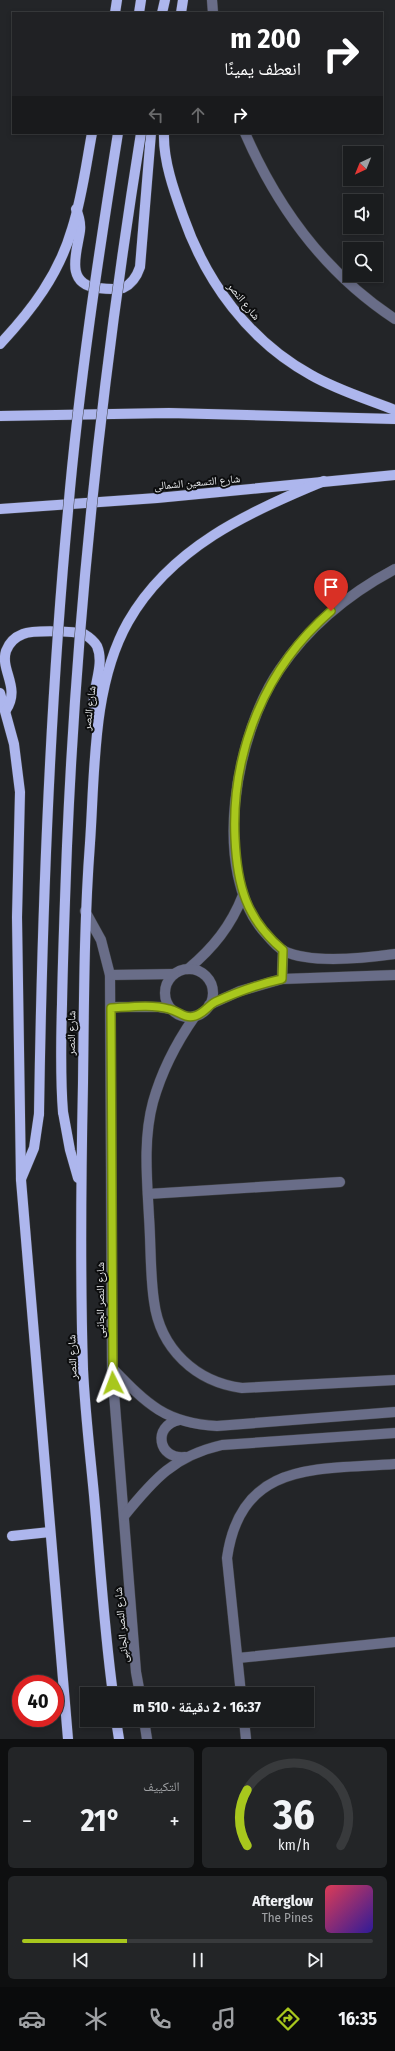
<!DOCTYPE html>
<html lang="ar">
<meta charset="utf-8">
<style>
:root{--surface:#1a1c1e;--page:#232527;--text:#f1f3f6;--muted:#9fa1a4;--line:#383a3c;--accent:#a8c71d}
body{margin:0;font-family:"Fira Sans Condensed","Noto Naskh Arabic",sans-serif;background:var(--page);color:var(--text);direction:rtl;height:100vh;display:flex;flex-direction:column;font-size:15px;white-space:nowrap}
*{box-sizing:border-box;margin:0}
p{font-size:13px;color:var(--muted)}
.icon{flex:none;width:22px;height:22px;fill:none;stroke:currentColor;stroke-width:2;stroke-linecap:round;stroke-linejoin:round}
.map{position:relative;height:1739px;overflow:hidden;direction:ltr}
.sheet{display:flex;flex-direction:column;gap:8px;padding:8px;background:#0e0f10;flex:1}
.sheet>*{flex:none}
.hud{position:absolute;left:12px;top:12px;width:371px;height:122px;border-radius:0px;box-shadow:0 2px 6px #0003,0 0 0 1px var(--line);direction:rtl;background:#202124;color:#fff;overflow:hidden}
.needle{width:26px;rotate:223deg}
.tools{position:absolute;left:343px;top:146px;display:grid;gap:8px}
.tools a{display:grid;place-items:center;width:40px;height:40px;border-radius:0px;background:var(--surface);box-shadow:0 2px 6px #0003,0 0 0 1px var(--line);font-size:20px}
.speed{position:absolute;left:12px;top:1675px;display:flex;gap:8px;font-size:20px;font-weight:700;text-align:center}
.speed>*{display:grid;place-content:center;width:52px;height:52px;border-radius:50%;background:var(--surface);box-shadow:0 2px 6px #0003,0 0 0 1px var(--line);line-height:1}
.speed .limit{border:6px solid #d22;background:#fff;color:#111}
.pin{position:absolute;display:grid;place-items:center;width:34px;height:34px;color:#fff;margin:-41px -17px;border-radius:50% 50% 50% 0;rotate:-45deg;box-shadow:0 0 4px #0007}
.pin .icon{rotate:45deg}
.me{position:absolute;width:44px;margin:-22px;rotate:357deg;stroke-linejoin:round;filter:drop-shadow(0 0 3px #0008)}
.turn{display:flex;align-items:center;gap:14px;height:84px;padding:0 16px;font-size:18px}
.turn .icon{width:52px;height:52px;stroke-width:2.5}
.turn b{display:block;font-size:28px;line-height:34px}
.lanes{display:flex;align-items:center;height:38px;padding:0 16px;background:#0003;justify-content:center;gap:20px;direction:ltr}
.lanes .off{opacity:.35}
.big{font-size:30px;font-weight:700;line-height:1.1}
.sheet .widget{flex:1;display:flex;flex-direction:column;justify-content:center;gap:6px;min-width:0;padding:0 14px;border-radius:6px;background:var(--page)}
.sheet .dial{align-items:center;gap:0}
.dial svg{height:104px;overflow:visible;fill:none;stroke:var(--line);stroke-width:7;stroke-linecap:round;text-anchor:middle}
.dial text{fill:var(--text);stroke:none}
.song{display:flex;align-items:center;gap:12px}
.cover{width:48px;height:48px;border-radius:6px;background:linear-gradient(135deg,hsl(350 70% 55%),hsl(250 70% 35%))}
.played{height:4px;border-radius:2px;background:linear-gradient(90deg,var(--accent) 30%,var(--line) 30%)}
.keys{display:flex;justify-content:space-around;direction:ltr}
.heat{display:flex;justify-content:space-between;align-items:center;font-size:22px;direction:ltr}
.sheet .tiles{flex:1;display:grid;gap:8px;grid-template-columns:1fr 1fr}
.widget:last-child{grid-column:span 2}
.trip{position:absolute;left:80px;top:1687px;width:234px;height:40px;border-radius:0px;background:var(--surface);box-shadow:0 2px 6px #0003,0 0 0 1px var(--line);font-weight:700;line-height:40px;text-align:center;direction:rtl}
.menu{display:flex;height:64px;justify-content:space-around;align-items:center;background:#0a0b0c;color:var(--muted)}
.menu .icon{width:28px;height:28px}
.menu .selected{color:var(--accent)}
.menu b{font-size:18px;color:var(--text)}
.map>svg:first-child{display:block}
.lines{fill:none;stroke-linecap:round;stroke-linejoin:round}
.minor-casing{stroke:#3f4144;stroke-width:11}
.major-casing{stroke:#3f4144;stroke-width:11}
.minor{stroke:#696d88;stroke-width:10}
.major{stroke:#adb6ed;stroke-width:10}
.major-bridge-casing{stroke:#3f4144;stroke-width:11;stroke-linecap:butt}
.major-bridge{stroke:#adb6ed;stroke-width:10}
.route-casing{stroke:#6d8113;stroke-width:10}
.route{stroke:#a8c71d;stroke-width:7}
.labels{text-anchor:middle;stroke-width:4;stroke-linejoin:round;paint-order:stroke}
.street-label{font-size:11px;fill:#eceef0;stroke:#0d0e0f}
</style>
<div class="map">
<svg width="395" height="1739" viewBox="0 0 395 1739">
<rect width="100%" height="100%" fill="#232528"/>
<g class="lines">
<defs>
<g id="minor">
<path d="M212 0 213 13"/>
<path d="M245 133C278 209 325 273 395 319"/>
<path d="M395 569C348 594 310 625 280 669 236 732 209 873 266 934 271 940 277 947 284 951 311 964 366 958 395 954"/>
<path d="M85 911 101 940 110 975 112 1368 136 1672 140 1694"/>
<path d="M188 969C213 948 231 926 243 895"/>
<circle cx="189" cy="993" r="24"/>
<path d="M110 975 174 974"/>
<path d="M282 979 283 950"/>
<path d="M209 1005 240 991 282 979 395 975"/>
<path d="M111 1007H159L171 1009"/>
<path d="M195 1016C176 1043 162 1070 153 1102 143 1139 147 1179 149 1217 151 1245 150 1274 154 1301 160 1349 196 1382 242 1388L395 1380"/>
<path d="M148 1194 340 1182"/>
<path d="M112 1368C147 1404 165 1423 217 1426L395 1412"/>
<path d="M179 1420C152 1426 158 1460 185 1457"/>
<path d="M124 1516C154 1479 174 1456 222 1445L395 1433"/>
<path d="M238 1658 395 1642"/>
<path d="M241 1694 227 1558C241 1460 317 1470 395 1464"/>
<path d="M144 1720 147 1739"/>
<path d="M244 1720 246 1739"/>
</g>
<g id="major">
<path d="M115 13 117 0"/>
<path d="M139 13 141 0"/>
<path d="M162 13 165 0"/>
<path d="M181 13 183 0"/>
<path d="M164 133C163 160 174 191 183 216 206 282 249 341 311 375 337 390 367 399 395 410"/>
<path d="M76 209C79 216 81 223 80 231 77 252 64 284 98 288 106 289 116 290 123 288 132 284 137 276 140 267L151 133"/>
<path d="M0 344C32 310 59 274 72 229 82 198 86 165 92 133"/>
<path d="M0 416 169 413 395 419"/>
<path d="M0 509 157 498 395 475"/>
<path d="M0 693 14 744 20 792 17 917 21 1180 68 1739"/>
<path d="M6 710C21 687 0 671 6 651 9 643 15 637 23 634 33 630 74 631 84 634 89 637 94 641 97 646 106 667 89 692 95 713"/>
<path d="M63 1112 70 1150 78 1178"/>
<path d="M21 1179 34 1148 39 1114"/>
<path d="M12 1536 50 1532"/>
<path d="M113 1694C104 1628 100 1562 94 1495 90 1453 85 1411 83 1369 80 1274 81 1178 83 1083 84 1003 84 923 90 843 95 771 92 686 128 622 170 548 248 512 324 481"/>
<path d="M116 1720 119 1739"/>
</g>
</defs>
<!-- minor casing -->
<use href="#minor" class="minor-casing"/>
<!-- major casing -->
<use href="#major" class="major-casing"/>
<!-- minor -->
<use href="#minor" class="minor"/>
<!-- major -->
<use href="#major" class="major"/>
<defs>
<g id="major-bridge">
<path d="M63 1112C60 1076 61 1040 62 1004 63 951 65 898 67 846 77 607 103 369 141 133"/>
<path d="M39 1114C42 913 49 712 68 511 79 384 98 258 118 133"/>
</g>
</defs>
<!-- major-bridge casing -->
<use href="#major-bridge" class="major-bridge-casing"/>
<!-- major-bridge -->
<use href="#major-bridge" class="major-bridge"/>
</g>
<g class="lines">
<defs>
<path id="route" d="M113 1383 111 1008C129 1007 152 1004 169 1009 179 1011 184 1019 195 1016 203 1014 208 1006 215 1002 237 992 259 984 282 979L283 950C246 919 237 885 235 838 231 752 265 668 331 611"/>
</defs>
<!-- route casing -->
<use href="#route" class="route-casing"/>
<!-- route -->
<use href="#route" class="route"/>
</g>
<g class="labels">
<!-- street labels -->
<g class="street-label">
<text transform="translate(244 301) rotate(51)" y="4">شارع النصر</text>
<text transform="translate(197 482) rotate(-5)" y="4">شارع التسعين الشمالى</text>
<text transform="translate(89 708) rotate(-83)" y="4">شارع النصر</text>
<text transform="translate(71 1033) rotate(-89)" y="4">شارع النصر</text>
<text transform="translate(100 1300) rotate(-90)" y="4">شارع النصر الجانبى</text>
<text transform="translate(72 1357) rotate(-92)" y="4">شارع النصر</text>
<text transform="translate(121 1625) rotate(-95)" y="4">شارع النصر الجانبى</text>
</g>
</g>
</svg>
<div class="tools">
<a><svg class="needle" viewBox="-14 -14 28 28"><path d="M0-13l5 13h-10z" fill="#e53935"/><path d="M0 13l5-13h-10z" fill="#9fa1a4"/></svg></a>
<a><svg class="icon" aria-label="sound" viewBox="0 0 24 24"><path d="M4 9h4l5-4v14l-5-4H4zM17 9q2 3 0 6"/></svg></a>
<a><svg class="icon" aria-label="search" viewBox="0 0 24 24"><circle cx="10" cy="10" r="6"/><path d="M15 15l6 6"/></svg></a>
</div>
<div class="speed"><div class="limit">40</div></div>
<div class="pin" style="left:331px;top:611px;background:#d93025"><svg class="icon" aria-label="arrive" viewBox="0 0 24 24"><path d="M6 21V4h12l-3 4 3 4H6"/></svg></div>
<svg class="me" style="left:113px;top:1383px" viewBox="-20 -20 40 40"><path d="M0-17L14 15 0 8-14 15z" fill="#a8c71d" stroke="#fff" stroke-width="4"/></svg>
<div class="trip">16:37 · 2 دقيقة · 510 m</div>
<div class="hud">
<div class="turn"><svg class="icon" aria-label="right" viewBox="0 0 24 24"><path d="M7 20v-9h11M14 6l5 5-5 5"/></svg><div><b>200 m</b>انعطف يمينًا</div></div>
<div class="lanes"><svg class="icon off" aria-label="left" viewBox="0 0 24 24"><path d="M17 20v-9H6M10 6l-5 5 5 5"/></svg><svg class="icon off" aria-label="ahead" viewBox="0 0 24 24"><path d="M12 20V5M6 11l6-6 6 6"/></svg><svg class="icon" aria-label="right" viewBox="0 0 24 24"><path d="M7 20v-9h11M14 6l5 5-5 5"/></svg></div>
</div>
</div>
<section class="sheet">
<div class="tiles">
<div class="widget dial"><svg viewBox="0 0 100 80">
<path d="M14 69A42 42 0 1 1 86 69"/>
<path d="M14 69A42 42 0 0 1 14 26" stroke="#a8c71d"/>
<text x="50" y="56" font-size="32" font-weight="700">36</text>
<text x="50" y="72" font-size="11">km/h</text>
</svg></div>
<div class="widget"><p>التكييف</p>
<div class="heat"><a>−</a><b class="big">21°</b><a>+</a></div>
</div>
<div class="widget">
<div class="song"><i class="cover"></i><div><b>Afterglow</b><p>The Pines</p></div></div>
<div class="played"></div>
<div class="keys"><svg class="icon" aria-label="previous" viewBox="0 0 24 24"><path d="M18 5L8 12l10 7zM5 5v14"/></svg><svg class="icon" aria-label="pause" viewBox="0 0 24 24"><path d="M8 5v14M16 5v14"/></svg><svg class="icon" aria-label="next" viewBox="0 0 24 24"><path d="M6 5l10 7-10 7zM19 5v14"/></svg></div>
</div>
</div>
</section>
<nav class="menu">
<b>16:35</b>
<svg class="icon selected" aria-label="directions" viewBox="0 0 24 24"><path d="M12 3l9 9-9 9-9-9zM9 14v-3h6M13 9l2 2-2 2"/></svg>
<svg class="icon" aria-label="music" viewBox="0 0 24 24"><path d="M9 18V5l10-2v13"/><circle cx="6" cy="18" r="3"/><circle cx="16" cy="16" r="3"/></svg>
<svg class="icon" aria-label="phone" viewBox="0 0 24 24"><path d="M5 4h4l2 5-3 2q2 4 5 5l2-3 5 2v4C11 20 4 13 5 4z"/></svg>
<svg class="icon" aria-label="climate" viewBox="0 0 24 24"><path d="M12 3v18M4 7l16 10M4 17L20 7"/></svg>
<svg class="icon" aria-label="car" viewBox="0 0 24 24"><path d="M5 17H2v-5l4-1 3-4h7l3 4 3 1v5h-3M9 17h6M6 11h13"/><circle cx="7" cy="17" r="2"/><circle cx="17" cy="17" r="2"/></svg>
</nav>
